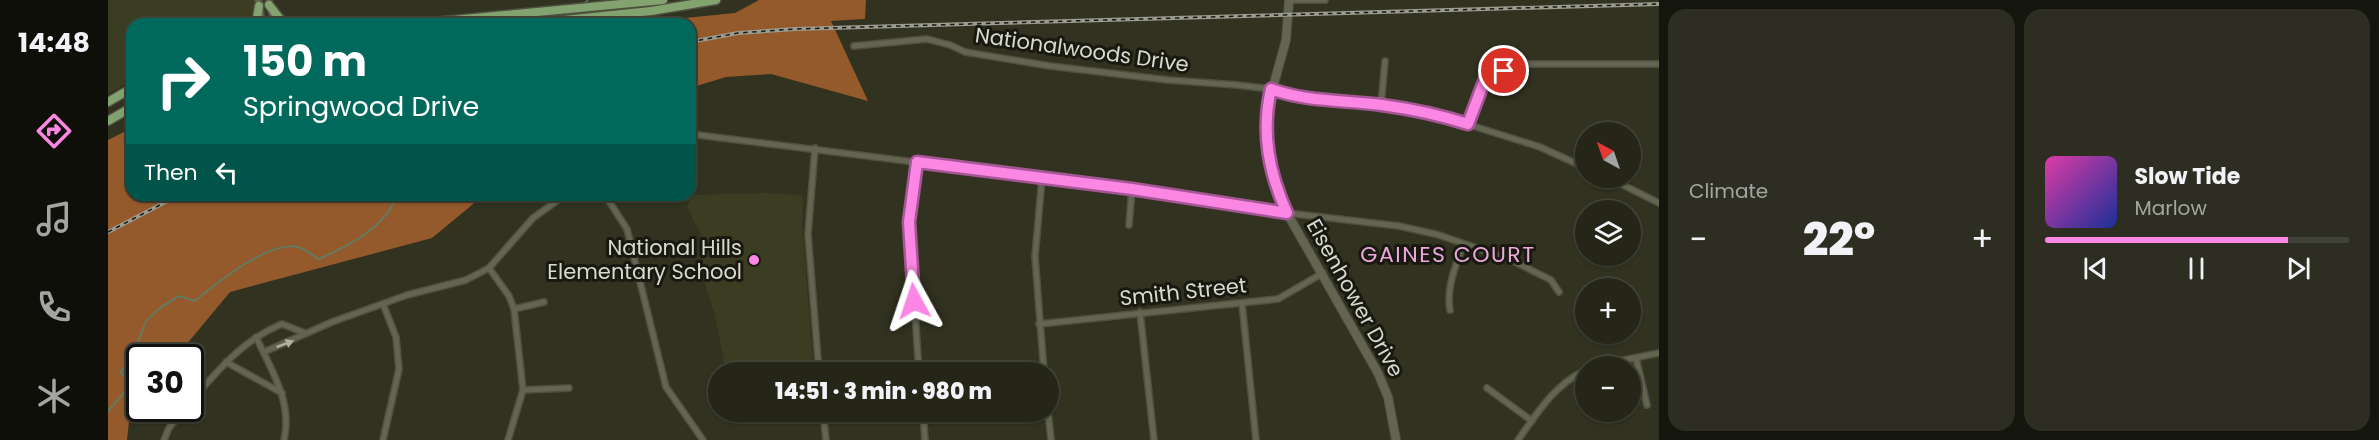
<!DOCTYPE html>
<meta charset="utf-8">
<style>
:root{--surface:#252618;--page:#2d2e21;--text:#f1f3f6;--muted:#a3a5a2;--line:#424337;--accent:#fc86e4}
body{margin:0;font-family:Poppins,sans-serif;background:var(--page);color:var(--text);height:100vh;display:flex;flex-direction:column;font-size:22px;white-space:nowrap}
*{box-sizing:border-box;margin:0}
p{font-size:20px;color:var(--muted)}
.icon{flex:none;width:33px;height:33px;fill:none;stroke:currentColor;stroke-width:2;stroke-linecap:round;stroke-linejoin:round}
.map{position:relative;flex:1;overflow:hidden}
.sheet{display:flex;flex-direction:column;gap:9px;padding:9px;background:#14150d;width:720px}
.sheet>*{flex:none}
.guide{position:absolute;left:18px;top:18px;width:570px;height:183px;border-radius:18px;box-shadow:0 2px 4px #0004,0 0 0 2px var(--line);background:#00695c;color:#fff;overflow:hidden}
.needle{width:39px;rotate:320deg}
.fabs{position:absolute;left:1467px;top:122px;display:grid;gap:12px}
.fabs a{display:grid;place-items:center;width:66px;height:66px;border-radius:50%;background:var(--surface);box-shadow:0 2px 4px #0004,0 0 0 2px var(--line);font-size:30px}
.speed{position:absolute;left:18px;top:344px;display:flex;gap:12px;font-size:30px;font-weight:700;text-align:center}
.speed>*{display:grid;place-content:center;width:78px;height:78px;border-radius:50%;background:var(--surface);box-shadow:0 2px 4px #0004,0 0 0 2px var(--line);line-height:1}
.speed .limit{border:3px solid #111;border-radius:9px;background:#fff;color:#111}
.pin{position:absolute;display:grid;place-items:center;width:51px;height:51px;color:#fff;margin:-26px;border:3px solid #fff;border-radius:50%;box-shadow:0 2px 6px #0007}
.me{position:absolute;width:66px;margin:-33px;rotate:355deg;stroke-linejoin:round;filter:drop-shadow(0 0 4px #0008)}
.turn{display:flex;align-items:center;gap:21px;height:126px;padding:0 18px;font-size:27px}
.turn .icon{width:78px;height:78px;stroke-width:2.5}
.turn b{display:block;font-size:42px;line-height:51px}
.then{display:flex;align-items:center;height:57px;padding:0 18px;background:#0003;gap:12px;font-size:22px}
.big{font-size:45px;font-weight:800;line-height:1.1}
.sheet .tile{flex:1;display:flex;flex-direction:column;justify-content:center;gap:9px;min-width:0;padding:0 21px;border-radius:18px;background:var(--page)}
.song{display:flex;align-items:center;gap:18px}
.cover{width:72px;height:72px;border-radius:9px;background:linear-gradient(135deg,hsl(320 70% 55%),hsl(230 70% 35%))}
.played{height:6px;border-radius:3px;background:linear-gradient(90deg,var(--accent) 80%,var(--line) 80%)}
.keys{display:flex;justify-content:space-around;direction:ltr}
.heat{display:flex;justify-content:space-between;align-items:center;font-size:33px;direction:ltr}
.sheet .tiles{flex:1;display:grid;gap:9px;grid-template-columns:repeat(2,1fr)}
.trip{position:absolute;left:600px;top:362px;width:351px;height:60px;border-radius:30px;background:var(--surface);box-shadow:0 2px 4px #0004,0 0 0 2px var(--line);font-weight:800;line-height:60px;text-align:center}
main{display:flex;flex:1;min-height:0}
.menu{display:flex;flex-direction:column;width:108px;justify-content:space-around;align-items:center;background:#0f0f0a;color:var(--muted)}
.menu .icon{width:42px;height:42px}
.menu .selected{color:var(--accent)}
.menu b{font-size:27px;color:var(--text)}
.map>svg:first-child{display:block}
.built{fill:#3b3d23}
.forest{fill:#955a2b}
.lines{fill:none;stroke-linecap:round;stroke-linejoin:round}
.stream{stroke:#538470;stroke-width:1.5}
.street-casing{stroke:#4f5040;stroke-width:8}
.secondary-casing{stroke:#4f5040;stroke-width:10}
.primary-casing{stroke:#4f5040;stroke-width:11}
.street{stroke:#636550;stroke-width:5}
.secondary{stroke:#636550;stroke-width:8}
.primary{stroke:#82a36f;stroke-width:8}
.rail-casing{stroke:#9b9c8f;stroke-width:4}
.rail{stroke:#191911;stroke-width:1.5;stroke-dasharray:4.5;stroke-linecap:butt}
.oneway{fill:#b0b1a3}
.route-casing{stroke:#a45794;stroke-width:15}
.route{stroke:#fc86e4;stroke-width:10}
.poi-dot{fill:#fc86e4;stroke:#191911;stroke-width:2}
.labels{text-anchor:middle;stroke-width:6;stroke-linejoin:round;paint-order:stroke}
.street-label{font-size:21px;fill:#d9dacf;stroke:#191911}
.poi-label{font-size:21px;fill:#d9dacf;stroke:#191911;text-anchor:end}
.neighbourhood-label{font-size:22px;letter-spacing:1.5px;fill:#eba9db;stroke:#191911}
</style>
<main>
<nav class="menu">
<b>14:48</b>
<svg class="icon selected" aria-label="directions" viewBox="0 0 24 24"><path d="M12 3l9 9-9 9-9-9zM9 14v-3h6M13 9l2 2-2 2"/></svg>
<svg class="icon" aria-label="music" viewBox="0 0 24 24"><path d="M9 18V5l10-2v13"/><circle cx="6" cy="18" r="3"/><circle cx="16" cy="16" r="3"/></svg>
<svg class="icon" aria-label="phone" viewBox="0 0 24 24"><path d="M5 4h4l2 5-3 2q2 4 5 5l2-3 5 2v4C11 20 4 13 5 4z"/></svg>
<svg class="icon" aria-label="climate" viewBox="0 0 24 24"><path d="M12 3v18M4 7l16 10M4 17L20 7"/></svg>
</nav>
<div class="map">
<svg width="1551" height="440" viewBox="0 0 1551 440">
<rect width="100%" height="100%" fill="#313220"/>
<!-- built -->
<g class="built">
<path d="M0 0H159L134 24H24V80L0 93Z"/>
<path d="M656 193 695 195 694 224 705 361 657 365 655 372H618L607 316 597 284 593 236 579 207 584 195Z"/>
</g>
<!-- forest -->
<g class="forest">
<path d="M651 0H758L757 19 723 21 760 101 663 74 618 77 582 88V24H518L627 13Z"/>
<path d="M24 128V195H376L324 238 122 292 68 357H32L31 400 22 412 19 440H0V140Z"/>
</g>
<g class="lines">
<!-- stream -->
<g class="stream">
<path d="M475 4 480 0"/>
<path d="M0 411 25 382 12 373 26 352 38 321 52 308 71 296 87 301C109 283 161 240 190 247 197 249 205 256 211 259 244 244 275 229 290 195"/>
</g>
<defs>
<g id="street">
<path d="M150 0 155 24"/>
<path d="M161 0 166 24"/>
<path d="M1181 0H1217"/>
<path d="M746 46 819 39 842 45 857 52 942 66 1060 80 1129 85 1163 89 1182 96 1273 105 1330 115 1432 147 1478 168"/>
<path d="M1273 105 1277 61"/>
<path d="M1360 124 1377 79 1419 64H1551"/>
<path d="M582 134 1024 189 1179 213 1291 226 1331 235 1403 260 1443 280 1451 292"/>
<path d="M707 148 700 234 711 372"/>
<path d="M809 162 801 222 811 372"/>
<path d="M1499 177 1551 203"/>
<path d="M934 178 927 257 936 372"/>
<path d="M497 195 519 229 558 387 595 440"/>
<path d="M1021 225 1024 189"/>
<path d="M381 268 401 296 406 309 415 390 400 440"/>
<path d="M1134 303 1148 440"/>
<path d="M275 304 288 337 291 369 275 440"/>
<path d="M406 309 436 302"/>
<path d="M1342 310C1338 287 1348 266 1355 244"/>
<path d="M1032 312 1046 440"/>
<path d="M931 324 1170 299 1215 273"/>
<path d="M148 337C163 369 185 403 176 440"/>
<path d="M156 352 224 322 299 295 358 280 381 268 425 218 457 195"/>
<path d="M1528 358 1539 405"/>
<path d="M118 362 174 393"/>
<path d="M1487 366 1551 353"/>
<path d="M1379 388 1424 421"/>
<path d="M415 390 461 388"/>
<path d="M82 402C110 371 134 340 174 324L197 333"/>
<path d="M715 411 718 440"/>
<path d="M815 411 817 440"/>
<path d="M940 411 943 440"/>
<path d="M56 440 61 428 77 408"/>
<path d="M1410 440C1429 413 1447 384 1478 370"/>
</g>
<path id="secondary" d="M1181 1 1178 40 1159 109 1161 163 1179 213 1270 373 1280 397 1288 440"/>
<g id="primary">
<path d="M161 5 172 19 180 24"/>
<path d="M148 24 151 6"/>
<path d="M246 24H247"/>
<path d="M304 24 555 0"/>
<path d="M418 24 543 11 608 0"/>
<path d="M0 102 24 88"/>
<path d="M0 121 24 107"/>
</g>
</defs>
<!-- street casing -->
<use href="#street" class="street-casing"/>
<!-- secondary casing -->
<use href="#secondary" class="secondary-casing"/>
<!-- primary casing -->
<use href="#primary" class="primary-casing"/>
<!-- street -->
<use href="#street" class="street"/>
<!-- secondary -->
<use href="#secondary" class="secondary"/>
<!-- primary -->
<use href="#primary" class="primary"/>
<defs>
<g id="rail">
<path d="M582 42 630 33 687 29 1551 4"/>
<path d="M0 232 71 195"/>
</g>
</defs>
<!-- rail casing -->
<use href="#rail" class="rail-casing"/>
<!-- rail -->
<use href="#rail" class="rail"/>
</g>
<!-- one-way arrows -->
<defs><path id="oneway-solid" d="M-6-.8H1V-3.2L6.5 0L1 3.2V.8H-6Z" transform="scale(1.5)"/></defs>
<use class="oneway" href="#oneway-solid" transform="translate(177 344) rotate(-21)"/>
<g class="lines">
<defs>
<path id="route" d="M806 301 801 222 809 162 1024 189 1179 213C1161 173 1153 133 1163 89 1198 102 1237 100 1274 105 1303 109 1332 115 1360 124L1377 79 1396 71"/>
</defs>
<!-- route casing -->
<use href="#route" class="route-casing"/>
<!-- route -->
<use href="#route" class="route"/>
</g>
<!-- markers -->
<circle class="poi-dot" cx="646" cy="260" r="6"/>
<g class="labels">
<!-- street labels -->
<g class="street-label">
<text transform="translate(974 50) rotate(8)" y="7">Nationalwoods Drive</text>
<text transform="translate(1075 292) rotate(-6)" y="7">Smith Street</text>
<text transform="translate(1247 298) rotate(61)" y="7">Eisenhower Drive</text>
</g>
<!-- poi labels -->
<g class="poi-label">
<text x="634" y="255">National Hills<tspan x="634" dy="24">Elementary School</tspan></text>
</g>
<!-- neighbourhood labels -->
<g class="neighbourhood-label">
<text x="1340" y="262">GAINES COURT</text>
</g>
</g>
</svg>
<div class="fabs">
<a><svg class="needle" viewBox="-14 -14 28 28"><path d="M0-13l5 13h-10z" fill="#e53935"/><path d="M0 13l5-13h-10z" fill="#a3a5a2"/></svg></a>
<a><svg class="icon" aria-label="layers" viewBox="0 0 24 24"><path d="M12 4l9 5-9 5-9-5zM3 14l9 5 9-5"/></svg></a>
<a>+</a>
<a>−</a>
</div>
<div class="speed"><div class="limit">30</div></div>
<div class="pin" style="left:1396px;top:71px;background:#d93025"><svg class="icon" aria-label="arrive" viewBox="0 0 24 24"><path d="M6 21V4h12l-3 4 3 4H6"/></svg></div>
<svg class="me" style="left:806px;top:301px" viewBox="-20 -20 40 40"><path d="M0-17L14 15 0 8-14 15z" fill="#fc86e4" stroke="#fff" stroke-width="4"/></svg>
<div class="trip">14:51 · 3 min · 980 m</div>
<div class="guide">
<div class="turn"><svg class="icon" aria-label="right" viewBox="0 0 24 24"><path d="M7 20v-9h11M14 6l5 5-5 5"/></svg><div><b>150 m</b>Springwood Drive</div></div>
<div class="then">Then<svg class="icon" aria-label="left" viewBox="0 0 24 24"><path d="M17 20v-9H6M10 6l-5 5 5 5"/></svg></div>
</div>
</div>
<section class="sheet">
<div class="tiles">
<div class="tile"><p>Climate</p>
<div class="heat"><a>−</a><b class="big">22°</b><a>+</a></div>
</div>
<div class="tile">
<div class="song"><i class="cover"></i><div><b>Slow Tide</b><p>Marlow</p></div></div>
<div class="played"></div>
<div class="keys"><svg class="icon" aria-label="previous" viewBox="0 0 24 24"><path d="M18 5L8 12l10 7zM5 5v14"/></svg><svg class="icon" aria-label="pause" viewBox="0 0 24 24"><path d="M8 5v14M16 5v14"/></svg><svg class="icon" aria-label="next" viewBox="0 0 24 24"><path d="M6 5l10 7-10 7zM19 5v14"/></svg></div>
</div>
</div>
</section>
</main>
